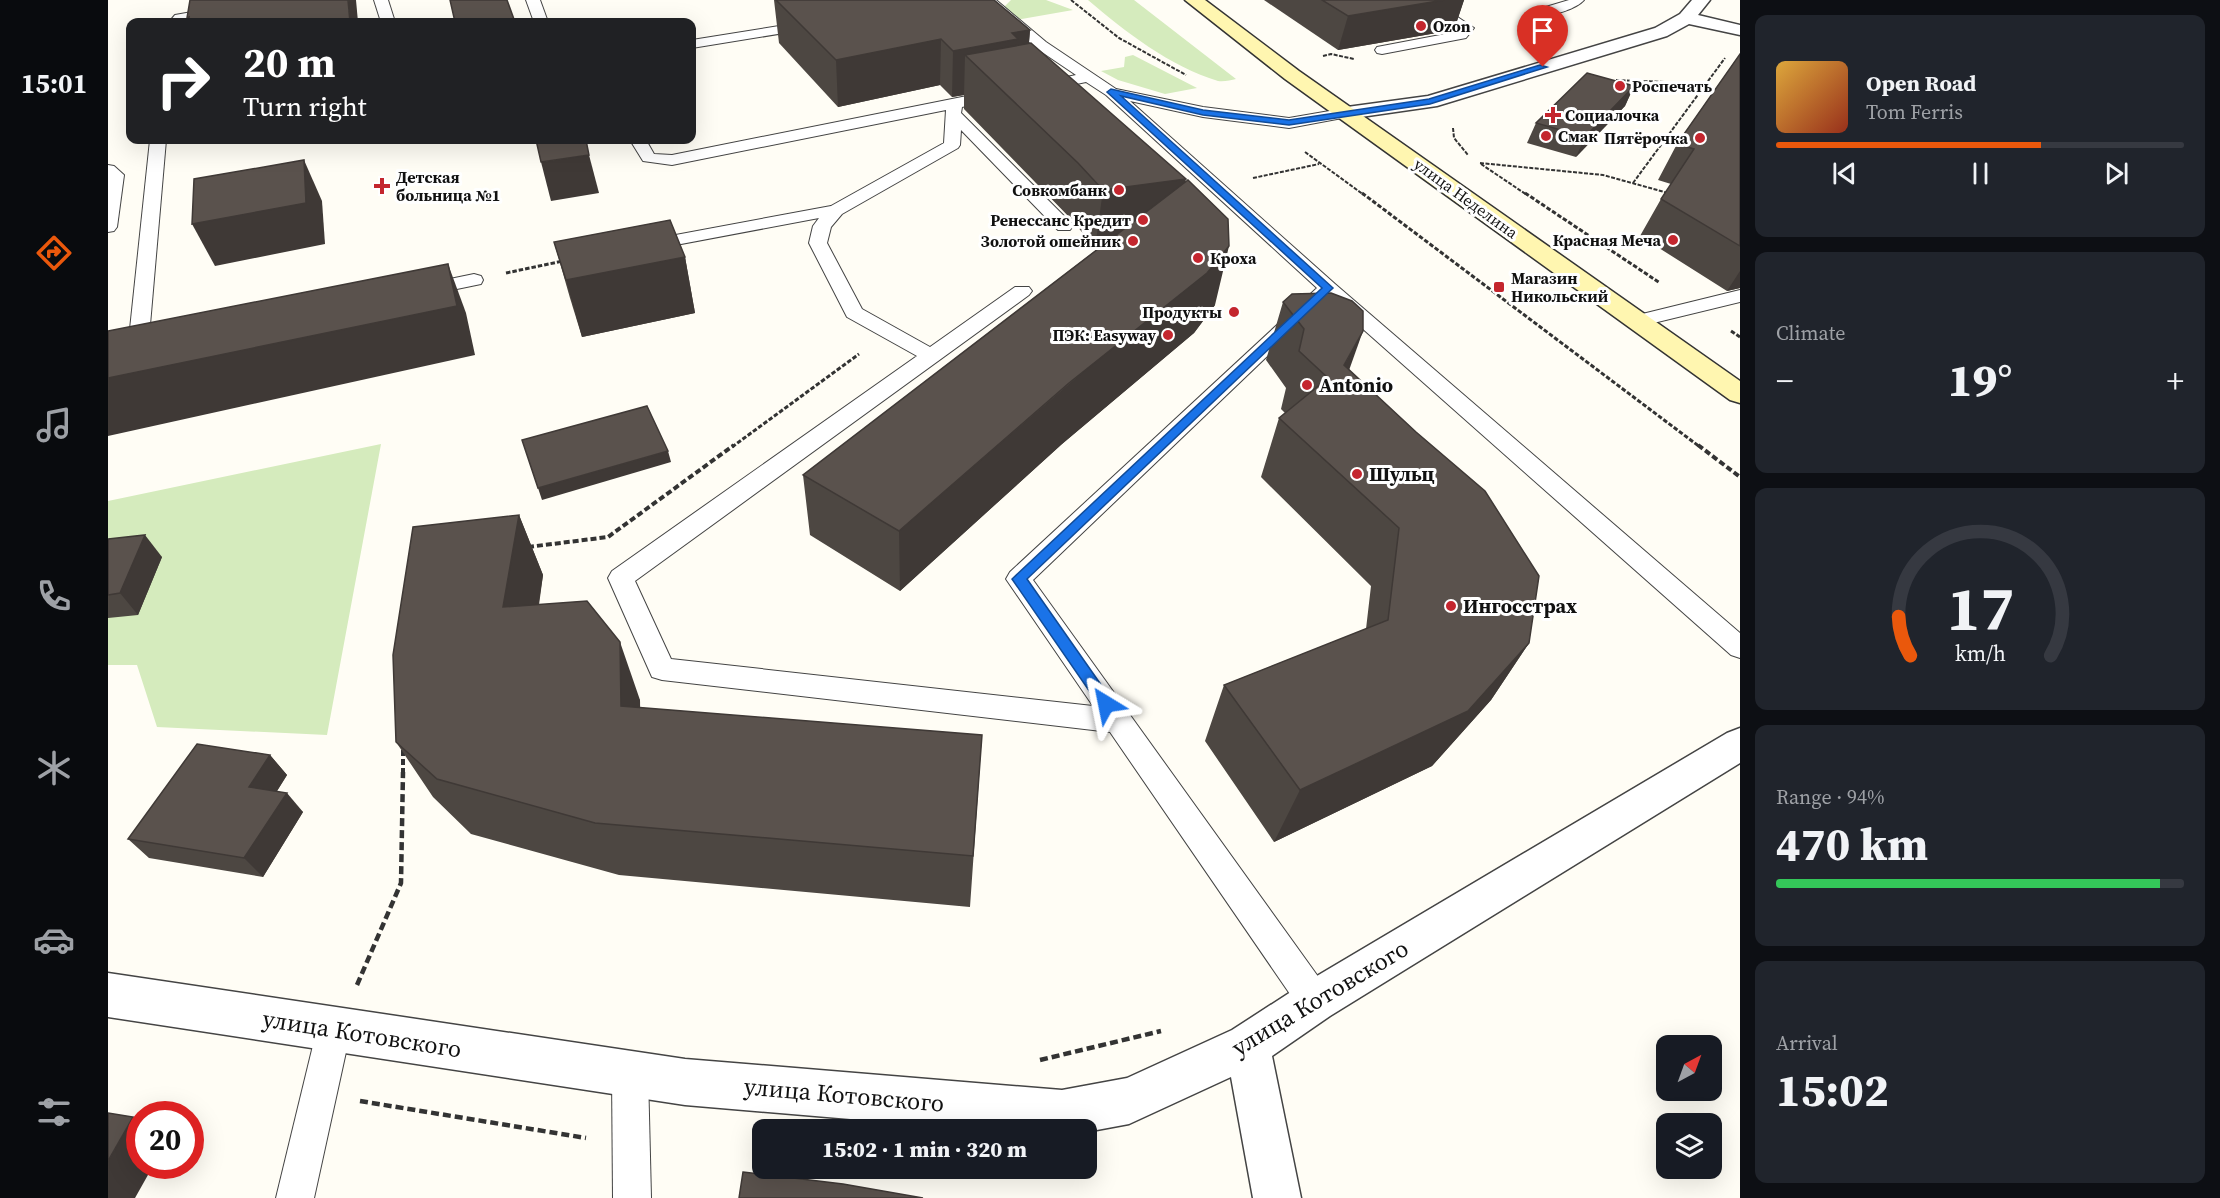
<!DOCTYPE html>
<meta charset="utf-8">
<style>
:root{--surface:#171b24;--page:#20242c;--text:#f1f3f6;--muted:#9ea1a6;--line:#363941;--accent:#ea580c}
body{margin:0;font-family:"Source Serif 4",serif;background:var(--page);color:var(--text);height:100vh;display:flex;flex-direction:column;font-size:22px;white-space:nowrap}
*{box-sizing:border-box;margin:0}
p{font-size:20px;color:var(--muted)}
.icon{flex:none;width:33px;height:33px;fill:none;stroke:currentColor;stroke-width:2;stroke-linecap:round;stroke-linejoin:round}
.map{position:relative;flex:1;overflow:hidden}
.drawer{display:flex;flex-direction:column;gap:15px;padding:15px;background:#0d0f14;width:480px}
.drawer>*{flex:none}
.hud{position:absolute;left:18px;top:18px;width:570px;height:126px;border-radius:12px;box-shadow:0 6px 24px #0002;background:#202124;color:#fff;overflow:hidden}
.needle{width:39px;rotate:41deg}
.fabs{position:absolute;left:1548px;top:1035px;display:grid;gap:12px}
.fabs a{display:grid;place-items:center;width:66px;height:66px;border-radius:12px;background:var(--surface);box-shadow:0 6px 24px #0002;font-size:30px}
.speed{position:absolute;left:18px;top:1101px;display:flex;gap:12px;font-size:30px;font-weight:700;text-align:center}
.speed>*{display:grid;place-content:center;width:78px;height:78px;border-radius:50%;background:var(--surface);box-shadow:0 6px 24px #0002;line-height:1}
.speed .limit{border:9px solid #d22;background:#fff;color:#111}
.pin{position:absolute;display:grid;place-items:center;width:51px;height:51px;color:#fff;margin:-62px -26px;border-radius:50% 50% 50% 0;rotate:-45deg;box-shadow:0 0 6px #0007}
.pin .icon{rotate:45deg}
.me{position:absolute;width:66px;margin:-33px;rotate:325deg;stroke-linejoin:round;filter:drop-shadow(0 0 4px #0008)}
.turn{display:flex;align-items:center;gap:21px;height:126px;padding:0 18px;font-size:27px}
.turn .icon{width:78px;height:78px;stroke-width:2.5}
.turn b{display:block;font-size:42px;line-height:51px}
.big{font-size:45px;font-weight:800;line-height:1.1}
.drawer .card{flex:1;display:flex;flex-direction:column;justify-content:center;gap:9px;min-width:0;padding:0 21px;border-radius:12px;background:var(--page)}
.drawer .dial{align-items:center;gap:0}
.dial svg{height:156px;overflow:visible;fill:none;stroke:var(--line);stroke-width:7;stroke-linecap:round;text-anchor:middle}
.dial text{fill:var(--text);stroke:none}
.song{display:flex;align-items:center;gap:18px}
.cover{width:72px;height:72px;border-radius:9px;background:linear-gradient(135deg,hsl(40 70% 55%),hsl(10 70% 35%))}
.played{height:6px;border-radius:3px;background:linear-gradient(90deg,var(--accent) 65%,var(--line) 65%)}
.keys{display:flex;justify-content:space-around;direction:ltr}
.heat{display:flex;justify-content:space-between;align-items:center;font-size:33px;direction:ltr}
.charge{height:9px;border-radius:4px;background:linear-gradient(90deg,#34c759 94%,var(--line) 0)}
.trip{position:absolute;left:644px;top:1119px;width:345px;height:60px;border-radius:12px;background:var(--surface);box-shadow:0 6px 24px #0002;font-weight:800;line-height:60px;text-align:center}
main{display:flex;flex:1;min-height:0}
.tabs{display:flex;flex-direction:column;width:108px;justify-content:space-around;align-items:center;background:#090b0e;color:var(--muted)}
.tabs .icon{width:42px;height:42px}
.tabs .selected{color:var(--accent)}
.tabs b{font-size:27px;color:var(--text)}
.map>svg:first-child{display:block}
.green{fill:#d5ebbd}
.lines{fill:none;stroke-linecap:round;stroke-linejoin:round}
.service-casing{stroke:#444;stroke-width:2}
.minor-casing{stroke:#444;stroke-width:3}
.secondary-casing{stroke:#333;stroke-width:3}
.path-far3{stroke:#333;stroke-width:2;stroke-dasharray:4 1.5;stroke-linecap:butt}
.path-far2{stroke:#333;stroke-width:3;stroke-dasharray:4.5 2;stroke-linecap:butt}
.path-far1{stroke:#333;stroke-width:4;stroke-dasharray:6 3;stroke-linecap:butt}
.path{stroke:#333;stroke-width:4.5;stroke-dasharray:8 4;stroke-linecap:butt}
.service{fill:#fff;fill-rule:evenodd}
.minor{fill:#fff;fill-rule:evenodd}
.secondary{fill:#fff6b0;fill-rule:evenodd}
.wall{fill:#4d4742}
.shaded-wall{fill:#3f3936}
.building{fill:#5a524d;stroke:#3f3936;stroke-width:1.5}
.route{fill:#1a73e8;stroke:#114b97;stroke-width:1.5}
.poi-dot{fill:#c4262e;stroke:#fff;stroke-width:2}
.labels{text-anchor:middle;stroke-width:6;stroke-linejoin:round;paint-order:stroke}
.far-poi-label{font-size:16px;font-weight:bold;fill:#111;stroke:#fff;text-anchor:start}
.far-street-label{font-size:16px;fill:#111;stroke:#fff}
.poi-label{font-size:20px;font-weight:bold;fill:#111;stroke:#fff;text-anchor:start}
.near-street-label{font-size:24px;fill:#111;stroke:#fff}
</style>
<main>
<nav class="tabs">
<b>15:01</b>
<svg class="icon selected" aria-label="directions" viewBox="0 0 24 24"><path d="M12 3l9 9-9 9-9-9zM9 14v-3h6M13 9l2 2-2 2"/></svg>
<svg class="icon" aria-label="music" viewBox="0 0 24 24"><path d="M9 18V5l10-2v13"/><circle cx="6" cy="18" r="3"/><circle cx="16" cy="16" r="3"/></svg>
<svg class="icon" aria-label="phone" viewBox="0 0 24 24"><path d="M5 4h4l2 5-3 2q2 4 5 5l2-3 5 2v4C11 20 4 13 5 4z"/></svg>
<svg class="icon" aria-label="climate" viewBox="0 0 24 24"><path d="M12 3v18M4 7l16 10M4 17L20 7"/></svg>
<svg class="icon" aria-label="car" viewBox="0 0 24 24"><path d="M5 17H2v-5l4-1 3-4h7l3 4 3 1v5h-3M9 17h6M6 11h13"/><circle cx="7" cy="17" r="2"/><circle cx="17" cy="17" r="2"/></svg>
<svg class="icon" aria-label="filters" viewBox="0 0 24 24"><path d="M4 7h16M4 17h16"/><circle cx="9" cy="7" r="2"/><circle cx="15" cy="17" r="2"/></svg>
</nav>
<div class="map">
<svg width="1632" height="1198" viewBox="0 0 1632 1198">
<rect width="100%" height="100%" fill="#fffdf5"/>
<!-- green -->
<g class="green">
<path d="M903 0H938L965 10 908 20 895 8Z"/>
<path d="M980 0H1026L1128 79C1123 80 1116 82 1110 81 1063 67 1016 31 980 0Z"/>
<path d="M1025 55 1089 88 1057 94 1010 80 993 71 1016 67 1017 57Z"/>
<path d="M273 444 219 735 49 727 29 665H0V501Z"/>
</g>
<g class="lines">
<defs>
<g id="service">
<path d="M266 0H280L287 22H273Z"/>
<path d="M418 0H432L440 22H426Z"/>
<path d="M873 0H888L938 42 1008 89 1095 107 1181 118 1239 108 1245 110 1247 113 1245 116 1181 128 1095 117 1022 101 1227 284 1632 633V658L1623 655 1220 298 925 580 1219 989 1224 1001 1219 1013 1207 1018 1195 1013 1002 732 554 680 544 677 500 578 504 571 809 356 739 317 701 243 705 226 711 218 536 251 530 250 527 246 530 242 723 206 836 143 838 110 564 165 535 161 522 140H538L546 154 564 155 889 90 894 92 897 95 894 98 854 107 853 113 962 222 965 226 962 230H950L853 130 852 145 850 148 734 214 723 227 719 243 754 309 822 347 907 287H921L924 291 921 295 527 581 563 659 985 706 898 579 902 572 1209 288 998 95 978 82 931 92 926 90 923 87 926 84 968 75 928 48Z"/>
<path d="M1308 0H1324L1366 28 1358 38 1274 54 1269 53 1267 50 1269 47 1348 32 1351 29Z"/>
<path d="M1461 0H1476C1468 9 1443 17 1431 15L1429 12 1431 9Z"/>
<path d="M112 7 119 11 117 14 75 22H61L67 15Z"/>
<path d="M702 21 709 25 707 28 584 48V40Z"/>
<path d="M42 140H58L40 348 37 352H23L20 348Z"/>
<path d="M0 165 6 166 16 175 9 227 6 231 0 232Z"/>
<path d="M366 274 373 276 375 280 373 284 315 296 308 294 305 290 308 286Z"/>
<path d="M1632 290V302L1529 327 1522 325 1519 321 1522 317Z"/>
<path d="M226 1012 238 1017 243 1029 206 1198H168L209 1029 214 1017Z"/>
<path d="M522 1056 534 1062 540 1074 543 1198H505L504 1074 510 1062Z"/>
</g>
<g id="minor">
<path d="M1584 0H1602L1590 15 1632 25V35L1581 24 1559 36 1329 106 1239 119 1232 117 1229 113 1232 109 1239 107 1320 96 1547 28 1572 14Z"/>
<path d="M1632 728V763L1222 1016 1164 1056 1193 1198H1145L1123 1077 1021 1124 978 1132V1130H872L577 1105 0 1017V973L577 1059 954 1090 1019 1078 1124 1030 1192 986 1619 733Z"/>
</g>
<path id="secondary" d="M1077 0H1097L1191 71 1632 381V403L1622 400 1177 79Z"/>
</defs>
<!-- service casing -->
<use href="#service" class="service-casing"/>
<!-- minor casing -->
<use href="#minor" class="minor-casing"/>
<!-- secondary casing -->
<use href="#secondary" class="secondary-casing"/>
<!-- path-far3 -->
<g class="path-far3">
<path d="M963 0 1011 38 1078 75"/>
<path d="M1215 56 1223 54 1246 59"/>
<path d="M1508 80 1556 82"/>
<path d="M1345 128 1346 138 1360 155"/>
<path d="M1197 152 1256 195"/>
<path d="M1372 163 1495 175 1560 193"/>
<path d="M1373 164 1419 195"/>
<path d="M1145 178 1211 164"/>
<path d="M1525 183 1617 58"/>
</g>
<!-- path-far2 -->
<g class="path-far2">
<path d="M1254 193 1592 447"/>
<path d="M1417 193 1552 283"/>
<path d="M398 273 455 261"/>
<path d="M1623 331 1632 337"/>
<path d="M624 447 751 354"/>
</g>
<!-- path-far1 -->
<g class="path-far1">
<path d="M1590 445 1632 477"/>
<path d="M420 547 500 537 626 445"/>
<path d="M295 774V749"/>
</g>
<!-- path -->
<g class="path">
<path d="M249 985 293 883 295 772"/>
<path d="M932 1060 1053 1031"/>
<path d="M252 1101 478 1138"/>
</g>
<!-- service -->
<use href="#service" class="service"/>
<!-- minor -->
<use href="#minor" class="minor"/>
<!-- secondary -->
<use href="#secondary" class="secondary"/>
</g>
<!-- wall -->
<g class="wall">
<path d="M666 0H886L922 30 921 43 1078 182 1107 305 1086 333 954 444 792 591 702 535 695 475 992 247 987 248 964 220 856 109V95L844 97 832 85 730 107 671 43Z"/>
<path d="M1156 0H1356L1346 30 1230 50Z"/>
<path d="M1632 54V288L1619 291 1532 236 1553 199 1563 184 1550 180 1569 144Z"/>
<path d="M1526 86 1517 106 1468 157 1419 143 1428 123Z"/>
<path d="M446 242 577 257 587 313 474 337 462 298Z"/>
<path d="M1175 302 1241 370 1421 643 1383 700 1324 766 1166 842 1097 741 1116 685 1258 629 1263 586 1153 477 1171 418 1177 413 1173 409 1178 388 1158 360Z"/>
<path d="M411 515 435 575 431 605 532 700V708L874 735 862 907 511 875 363 834 325 797 288 742Z"/>
<path d="M0 539 54 557 30 615 0 618Z"/>
<path d="M162 755 179 775 169 791 195 812 155 877 41 858 20 839Z"/>
</g>
<!-- shaded-wall -->
<g class="shaded-wall">
<path d="M240 0H248L250 22H242Z"/>
<path d="M1336 0H1356L1346 30 1230 50 1240 16Z"/>
<path d="M922 30 918 76 857 55 856 95 844 97 845 51 904 33Z"/>
<path d="M833 39 832 85 730 107 728 60Z"/>
<path d="M1526 86 1517 106 1468 157 1477 137Z"/>
<path d="M481 155 491 193 443 201 433 162Z"/>
<path d="M196 160 214 201 217 244 107 266 84 224Z"/>
<path d="M1078 179 1067 237 987 248 995 190Z"/>
<path d="M1121 246 1107 305 1086 333 954 444 792 591 791 531Z"/>
<path d="M577 257 587 313 474 337 458 280Z"/>
<path d="M340 264 358 313 367 355 0 436V378Z"/>
<path d="M1632 271V288L1619 291Z"/>
<path d="M1255 331 1234 390 1236 365Z"/>
<path d="M560 451 563 462 434 500 430 488Z"/>
<path d="M411 515 435 575 421 666 395 607Z"/>
<path d="M37 535 54 557 30 615 12 593Z"/>
<path d="M512 642 532 700 533 763 513 706Z"/>
<path d="M1421 643 1383 700 1324 766 1166 842 1192 790Z"/>
<path d="M162 755 179 775 159 807 141 787Z"/>
<path d="M179 793 195 812 155 877 136 858Z"/>
<path d="M25 1117 32 1120V1166H45L27 1198H0V1161Z"/>
</g>
<!-- building -->
<g class="building">
<path d="M82 0H240L242 22H80L81 17 79 18Z"/>
<path d="M342 0H399L407 22H347Z"/>
<path d="M668 0H886L922 30 904 33 910 39 845 51 833 39 728 60Z"/>
<path d="M1214 0H1336L1240 16Z"/>
<path d="M923 43 1078 179 995 190 970 163 857 55Z"/>
<path d="M1632 54V246L1553 199 1586 149 1569 144Z"/>
<path d="M1479 73 1526 86 1477 137 1428 123Z"/>
<path d="M428 140H478L481 155 433 162Z"/>
<path d="M196 160 198 203 84 224 86 179Z"/>
<path d="M1080 180 1120 219 1121 246 1099 273 961 383 791 531 695 475Z"/>
<path d="M562 220 577 257 458 280 446 242Z"/>
<path d="M340 264 349 306 0 378V331Z"/>
<path d="M1223 293 1244 301 1255 311V331L1236 365 1308 432 1377 491 1431 576 1421 643 1360 711 1192 790 1116 685 1280 620 1291 528 1171 418 1220 378 1191 351 1196 329 1175 302 1184 294Z"/>
<path d="M539 406 560 451 430 488 414 440Z"/>
<path d="M411 515 395 607 479 601 512 642 513 706 874 735 865 856 487 823 329 779 288 742 285 655 305 527Z"/>
<path d="M37 535 12 593 0 595V539Z"/>
<path d="M89 744 162 755 141 787 179 793 136 858 20 839Z"/>
<path d="M0 1113 25 1117 0 1161Z"/>
<path d="M635 1172 735 1184 815 1198H631Z"/>
</g>
<!-- route -->
<path class="route" d="M1432 65 1439 67 1322 104 1181 125 1095 115 1013 96 1225 288 919 579 1003 699 1006 704 1003 708H993L904 579 1214 288 999 92 1003 89 1095 110 1181 120 1321 99Z"/>
<!-- markers -->
<g class="poi-dot">
<circle cx="1313" cy="26" r="6"/>
<circle cx="1512" cy="86" r="6"/>
<path d="M1442 106h6v6h6v6h-6v6h-6v-6h-6v-6h6z"/>
<circle cx="1438" cy="136" r="6"/>
<circle cx="1592" cy="138" r="6"/>
<path d="M271 177h6v6h6v6h-6v6h-6v-6h-6v-6h6z"/>
<circle cx="1011" cy="190" r="6"/>
<circle cx="1035" cy="220" r="6"/>
<circle cx="1565" cy="240" r="6"/>
<circle cx="1025" cy="241" r="6"/>
<circle cx="1090" cy="258" r="6"/>
<rect x="1385" y="281" width="12" height="12" rx="3"/>
<circle cx="1126" cy="312" r="6"/>
<circle cx="1060" cy="335" r="6"/>
<circle cx="1199" cy="385" r="6"/>
<circle cx="1249" cy="474" r="6"/>
<circle cx="1343" cy="606" r="6"/>
</g>
<g class="labels">
<!-- far-poi labels -->
<g class="far-poi-label">
<text x="1325" y="32">Ozon</text>
<text x="1524" y="92">Роспечать</text>
<text x="1457" y="121">Социалочка</text>
<text x="1450" y="142">Смак</text>
<text x="1580" y="144" text-anchor="end">Пятёрочка</text>
<text x="288" y="183">Детская<tspan x="288" dy="18">больница №1</tspan></text>
<text x="999" y="196" text-anchor="end">Совкомбанк</text>
<text x="1023" y="226" text-anchor="end">Ренессанс Кредит</text>
<text x="1553" y="246" text-anchor="end">Красная Меча</text>
<text x="1013" y="247" text-anchor="end">Золотой ошейник</text>
<text x="1102" y="264">Кроха</text>
<text x="1403" y="284">Магазин<tspan x="1403" dy="18">Никольский</tspan></text>
<text x="1114" y="318" text-anchor="end">Продукты</text>
<text x="1048" y="341" text-anchor="end">ПЭК: Easyway</text>
</g>
<!-- far-street labels -->
<g class="far-street-label">
<text transform="translate(1358 198) rotate(36)" y="6">улица Неделина</text>
</g>
<!-- poi labels -->
<g class="poi-label">
<text x="1211" y="392">Antonio</text>
<text x="1261" y="481">Шульц</text>
<text x="1355" y="613">Ингосстрах</text>
</g>
<!-- near-street labels -->
<g class="near-street-label">
<text transform="translate(1212 998) rotate(-31)" y="8">улица Котовского</text>
<text transform="translate(254 1034) rotate(9)" y="8">улица Котовского</text>
<text transform="translate(736 1095) rotate(5)" y="8">улица Котовского</text>
</g>
</g>
</svg>
<div class="fabs">
<a><svg class="needle" viewBox="-14 -14 28 28"><path d="M0-13l5 13h-10z" fill="#e53935"/><path d="M0 13l5-13h-10z" fill="#9ea1a6"/></svg></a>
<a><svg class="icon" aria-label="layers" viewBox="0 0 24 24"><path d="M12 4l9 5-9 5-9-5zM3 14l9 5 9-5"/></svg></a>
</div>
<div class="speed"><div class="limit">20</div></div>
<div class="pin" style="left:1435px;top:67px;background:#d93025"><svg class="icon" aria-label="arrive" viewBox="0 0 24 24"><path d="M6 21V4h12l-3 4 3 4H6"/></svg></div>
<svg class="me" style="left:998px;top:704px" viewBox="-20 -20 40 40"><path d="M0-17L14 15 0 8-14 15z" fill="#1a73e8" stroke="#fff" stroke-width="4"/></svg>
<div class="trip">15:02 · 1 min · 320 m</div>
<div class="hud">
<div class="turn"><svg class="icon" aria-label="right" viewBox="0 0 24 24"><path d="M7 20v-9h11M14 6l5 5-5 5"/></svg><div><b>20 m</b>Turn right</div></div>
</div>
</div>
<section class="drawer">
<div class="card">
<div class="song"><i class="cover"></i><div><b>Open Road</b><p>Tom Ferris</p></div></div>
<div class="played"></div>
<div class="keys"><svg class="icon" aria-label="previous" viewBox="0 0 24 24"><path d="M18 5L8 12l10 7zM5 5v14"/></svg><svg class="icon" aria-label="pause" viewBox="0 0 24 24"><path d="M8 5v14M16 5v14"/></svg><svg class="icon" aria-label="next" viewBox="0 0 24 24"><path d="M6 5l10 7-10 7zM19 5v14"/></svg></div>
</div>
<div class="card"><p>Climate</p>
<div class="heat"><a>−</a><b class="big">19°</b><a>+</a></div>
</div>
<div class="card dial"><svg viewBox="0 0 100 80">
<path d="M14 69A42 42 0 1 1 86 69"/>
<path d="M14 69A42 42 0 0 1 8 49" stroke="#ea580c"/>
<text x="50" y="56" font-size="32" font-weight="700">17</text>
<text x="50" y="72" font-size="11">km/h</text>
</svg></div>
<div class="card"><p>Range · 94%</p><b class="big">470 km</b><div class="charge"></div></div>
<div class="card"><p>Arrival</p><b class="big">15:02</b></div>
</section>
</main>
